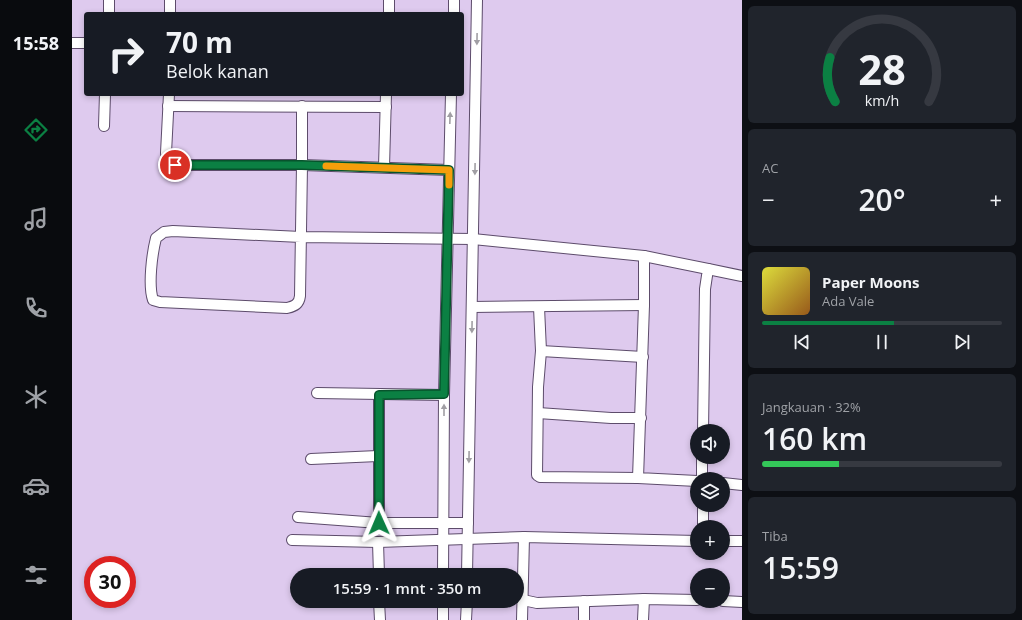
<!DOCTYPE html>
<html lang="id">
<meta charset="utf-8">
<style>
:root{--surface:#171b24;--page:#20242c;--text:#f1f3f6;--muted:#9ea1a6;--line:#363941;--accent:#0b8043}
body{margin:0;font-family:"Open Sans",sans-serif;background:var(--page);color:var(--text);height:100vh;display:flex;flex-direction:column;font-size:15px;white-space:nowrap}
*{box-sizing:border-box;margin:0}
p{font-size:13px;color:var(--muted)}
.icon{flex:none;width:22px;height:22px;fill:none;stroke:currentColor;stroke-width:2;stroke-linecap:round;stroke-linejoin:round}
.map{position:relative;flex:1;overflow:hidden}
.side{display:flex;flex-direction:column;gap:6px;padding:6px;background:#0d0f14;width:280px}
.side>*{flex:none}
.top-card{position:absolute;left:12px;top:12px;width:380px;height:84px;border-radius:4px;box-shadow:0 2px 6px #0003;background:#171b24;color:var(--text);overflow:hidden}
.tools{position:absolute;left:618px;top:424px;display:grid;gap:8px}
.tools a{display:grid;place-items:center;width:40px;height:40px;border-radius:50%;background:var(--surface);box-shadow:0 2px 6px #0003;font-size:20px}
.speed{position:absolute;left:12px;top:556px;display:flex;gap:8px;font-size:20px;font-weight:700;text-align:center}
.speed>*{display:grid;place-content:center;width:52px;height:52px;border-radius:50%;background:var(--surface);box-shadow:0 2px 6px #0003;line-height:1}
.speed .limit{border:6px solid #d22;background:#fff;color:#111}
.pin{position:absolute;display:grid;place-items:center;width:34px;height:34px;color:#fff;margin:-17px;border:2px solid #fff;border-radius:50%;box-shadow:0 1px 4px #0007}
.me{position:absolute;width:44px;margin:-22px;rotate:359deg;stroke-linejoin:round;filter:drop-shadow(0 0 3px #0008)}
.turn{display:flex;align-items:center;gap:14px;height:84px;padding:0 16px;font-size:18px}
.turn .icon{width:52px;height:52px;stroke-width:2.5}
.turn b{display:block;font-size:28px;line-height:34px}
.big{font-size:30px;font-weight:600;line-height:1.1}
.side .tile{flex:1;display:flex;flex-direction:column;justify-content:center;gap:6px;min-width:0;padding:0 14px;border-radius:6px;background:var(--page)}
.side .dial{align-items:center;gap:0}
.dial svg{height:104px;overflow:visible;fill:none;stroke:var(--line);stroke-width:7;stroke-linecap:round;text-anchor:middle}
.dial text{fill:var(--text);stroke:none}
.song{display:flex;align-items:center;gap:12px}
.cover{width:48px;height:48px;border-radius:6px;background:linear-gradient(135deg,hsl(60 70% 55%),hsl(30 70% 35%))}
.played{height:4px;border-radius:2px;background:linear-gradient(90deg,var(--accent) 55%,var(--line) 55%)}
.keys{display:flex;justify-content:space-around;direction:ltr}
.heat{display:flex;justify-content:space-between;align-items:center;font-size:22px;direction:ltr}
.charge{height:6px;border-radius:3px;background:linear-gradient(90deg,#34c759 32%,var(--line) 0)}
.trip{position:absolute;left:218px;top:568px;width:234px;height:40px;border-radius:20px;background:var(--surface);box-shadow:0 2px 6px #0003;font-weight:600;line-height:40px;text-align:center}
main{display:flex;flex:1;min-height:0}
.menu{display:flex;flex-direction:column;width:72px;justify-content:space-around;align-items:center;background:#090b0e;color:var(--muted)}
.menu .icon{width:28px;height:28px}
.menu .active{color:var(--accent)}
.menu b{font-size:18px;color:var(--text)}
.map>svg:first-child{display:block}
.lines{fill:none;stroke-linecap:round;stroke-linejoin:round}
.street-casing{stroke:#5d4c6b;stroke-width:12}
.street{stroke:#fff;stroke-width:10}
.oneway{fill:#a19fa4}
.route-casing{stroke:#07532c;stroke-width:10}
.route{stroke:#0b8043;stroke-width:7}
.slow{stroke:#f59e0b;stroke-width:7}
</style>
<main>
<nav class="menu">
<b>15:58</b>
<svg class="icon active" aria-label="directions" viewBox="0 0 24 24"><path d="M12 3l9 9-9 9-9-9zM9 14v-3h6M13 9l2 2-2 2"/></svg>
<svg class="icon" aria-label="music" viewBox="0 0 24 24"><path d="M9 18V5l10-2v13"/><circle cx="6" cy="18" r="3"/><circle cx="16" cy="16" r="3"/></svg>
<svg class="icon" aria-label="phone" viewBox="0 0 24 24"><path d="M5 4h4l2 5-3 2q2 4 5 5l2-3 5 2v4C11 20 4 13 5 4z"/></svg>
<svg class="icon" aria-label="climate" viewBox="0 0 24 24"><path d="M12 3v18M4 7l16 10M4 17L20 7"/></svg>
<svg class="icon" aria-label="car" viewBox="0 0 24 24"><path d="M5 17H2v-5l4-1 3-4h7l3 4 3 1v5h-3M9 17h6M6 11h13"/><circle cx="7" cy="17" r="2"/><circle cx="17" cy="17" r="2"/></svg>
<svg class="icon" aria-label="filters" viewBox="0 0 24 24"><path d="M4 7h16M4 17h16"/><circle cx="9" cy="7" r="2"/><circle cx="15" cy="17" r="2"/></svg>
</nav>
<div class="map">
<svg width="670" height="620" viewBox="0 0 670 620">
<rect width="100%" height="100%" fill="#decaee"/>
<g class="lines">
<defs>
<g id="street">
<path d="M37 14V0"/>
<path d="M98 14V0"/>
<path d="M317 14V0"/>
<path d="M382 14V0"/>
<path d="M0 43H14"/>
<path d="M97 94 94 153 95 160 103 165H230V106"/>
<path d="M96 106 314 107"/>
<path d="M32 126 33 94"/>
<path d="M312 167 314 94"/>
<path d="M377 170 230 165 228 296C227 304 223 306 215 308L88 302 81 300C76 285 80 254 84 238L92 232 101 231 229 237 401 239 572 256 636 269 633 289 631 431"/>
<path d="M572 256V305L566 478 625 481"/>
<path d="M636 269 670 276"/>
<path d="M400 307 572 305"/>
<path d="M467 307 469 351 466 387 465 475 468 477 566 478"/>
<path d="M469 351 571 357"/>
<path d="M245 393 372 395"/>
<path d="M466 413 539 418H569"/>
<path d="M239 459 306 456"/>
<path d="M630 479V457"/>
<path d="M651 483 670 485"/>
<path d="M631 505V527"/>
<path d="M226 517 307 523H396"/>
<path d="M307 523V395"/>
<path d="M220 540 306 542 452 537 625 541"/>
<path d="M651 541H670"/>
<path d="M306 542 307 575"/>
<path d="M371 575 372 395 379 94"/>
<path d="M395 575 405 0"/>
<path d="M451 600 465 603 572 599 625 600"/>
<path d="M307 601 308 620"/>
<path d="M651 601 670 602"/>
<path d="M371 620V601"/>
<path d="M394 620 395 601"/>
<path d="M450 620 452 537"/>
<path d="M512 620V601"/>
<path d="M571 620 572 599"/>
</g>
</defs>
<!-- street casing -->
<use href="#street" class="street-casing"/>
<!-- street -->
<use href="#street" class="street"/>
</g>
<!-- one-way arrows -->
<defs><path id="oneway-solid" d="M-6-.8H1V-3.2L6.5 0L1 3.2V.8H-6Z"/></defs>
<g class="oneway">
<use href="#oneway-solid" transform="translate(405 39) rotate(91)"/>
<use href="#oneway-solid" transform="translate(378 118) rotate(-88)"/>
<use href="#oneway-solid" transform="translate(403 169) rotate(91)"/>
<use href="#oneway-solid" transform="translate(400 327) rotate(91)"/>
<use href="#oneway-solid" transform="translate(372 410) rotate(-90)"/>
<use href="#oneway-solid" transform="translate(397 457) rotate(91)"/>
</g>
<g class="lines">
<defs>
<path id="route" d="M103 165H230L377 170 372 394 307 395V523"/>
</defs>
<!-- route casing -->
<use href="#route" class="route-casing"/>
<!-- route -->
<use href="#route" class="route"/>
<!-- slow -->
<path class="slow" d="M254 166 377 170V185"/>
</g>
</svg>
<div class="tools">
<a><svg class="icon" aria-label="sound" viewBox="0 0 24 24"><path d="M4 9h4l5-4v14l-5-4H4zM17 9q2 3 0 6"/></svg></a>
<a><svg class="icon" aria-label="layers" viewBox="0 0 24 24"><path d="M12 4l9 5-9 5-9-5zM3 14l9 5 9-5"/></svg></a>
<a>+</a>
<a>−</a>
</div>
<div class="speed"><div class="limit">30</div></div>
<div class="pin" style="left:103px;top:165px;background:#d93025"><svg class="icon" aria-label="arrive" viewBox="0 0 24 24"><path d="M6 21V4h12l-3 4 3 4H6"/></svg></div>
<svg class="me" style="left:307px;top:523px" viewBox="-20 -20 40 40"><path d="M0-17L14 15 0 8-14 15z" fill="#0b8043" stroke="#fff" stroke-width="4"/></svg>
<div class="trip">15:59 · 1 mnt · 350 m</div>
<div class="top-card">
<div class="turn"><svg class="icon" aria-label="right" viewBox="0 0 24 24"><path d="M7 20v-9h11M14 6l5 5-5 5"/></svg><div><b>70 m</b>Belok kanan</div></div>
</div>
</div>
<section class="side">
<div class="tile dial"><svg viewBox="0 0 100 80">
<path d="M14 69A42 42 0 1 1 86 69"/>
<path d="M14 69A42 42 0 0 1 10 35" stroke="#0b8043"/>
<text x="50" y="56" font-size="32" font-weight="700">28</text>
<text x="50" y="72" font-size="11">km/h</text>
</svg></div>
<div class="tile"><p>AC</p>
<div class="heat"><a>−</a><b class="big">20°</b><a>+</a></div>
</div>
<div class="tile">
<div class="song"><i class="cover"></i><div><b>Paper Moons</b><p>Ada Vale</p></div></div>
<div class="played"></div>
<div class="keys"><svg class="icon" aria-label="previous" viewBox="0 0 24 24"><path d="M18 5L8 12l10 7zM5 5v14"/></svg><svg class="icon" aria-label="pause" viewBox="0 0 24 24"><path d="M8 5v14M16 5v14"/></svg><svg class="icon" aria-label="next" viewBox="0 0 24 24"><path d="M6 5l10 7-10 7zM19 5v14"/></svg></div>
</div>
<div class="tile"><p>Jangkauan · 32%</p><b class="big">160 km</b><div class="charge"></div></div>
<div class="tile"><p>Tiba</p><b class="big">15:59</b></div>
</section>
</main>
